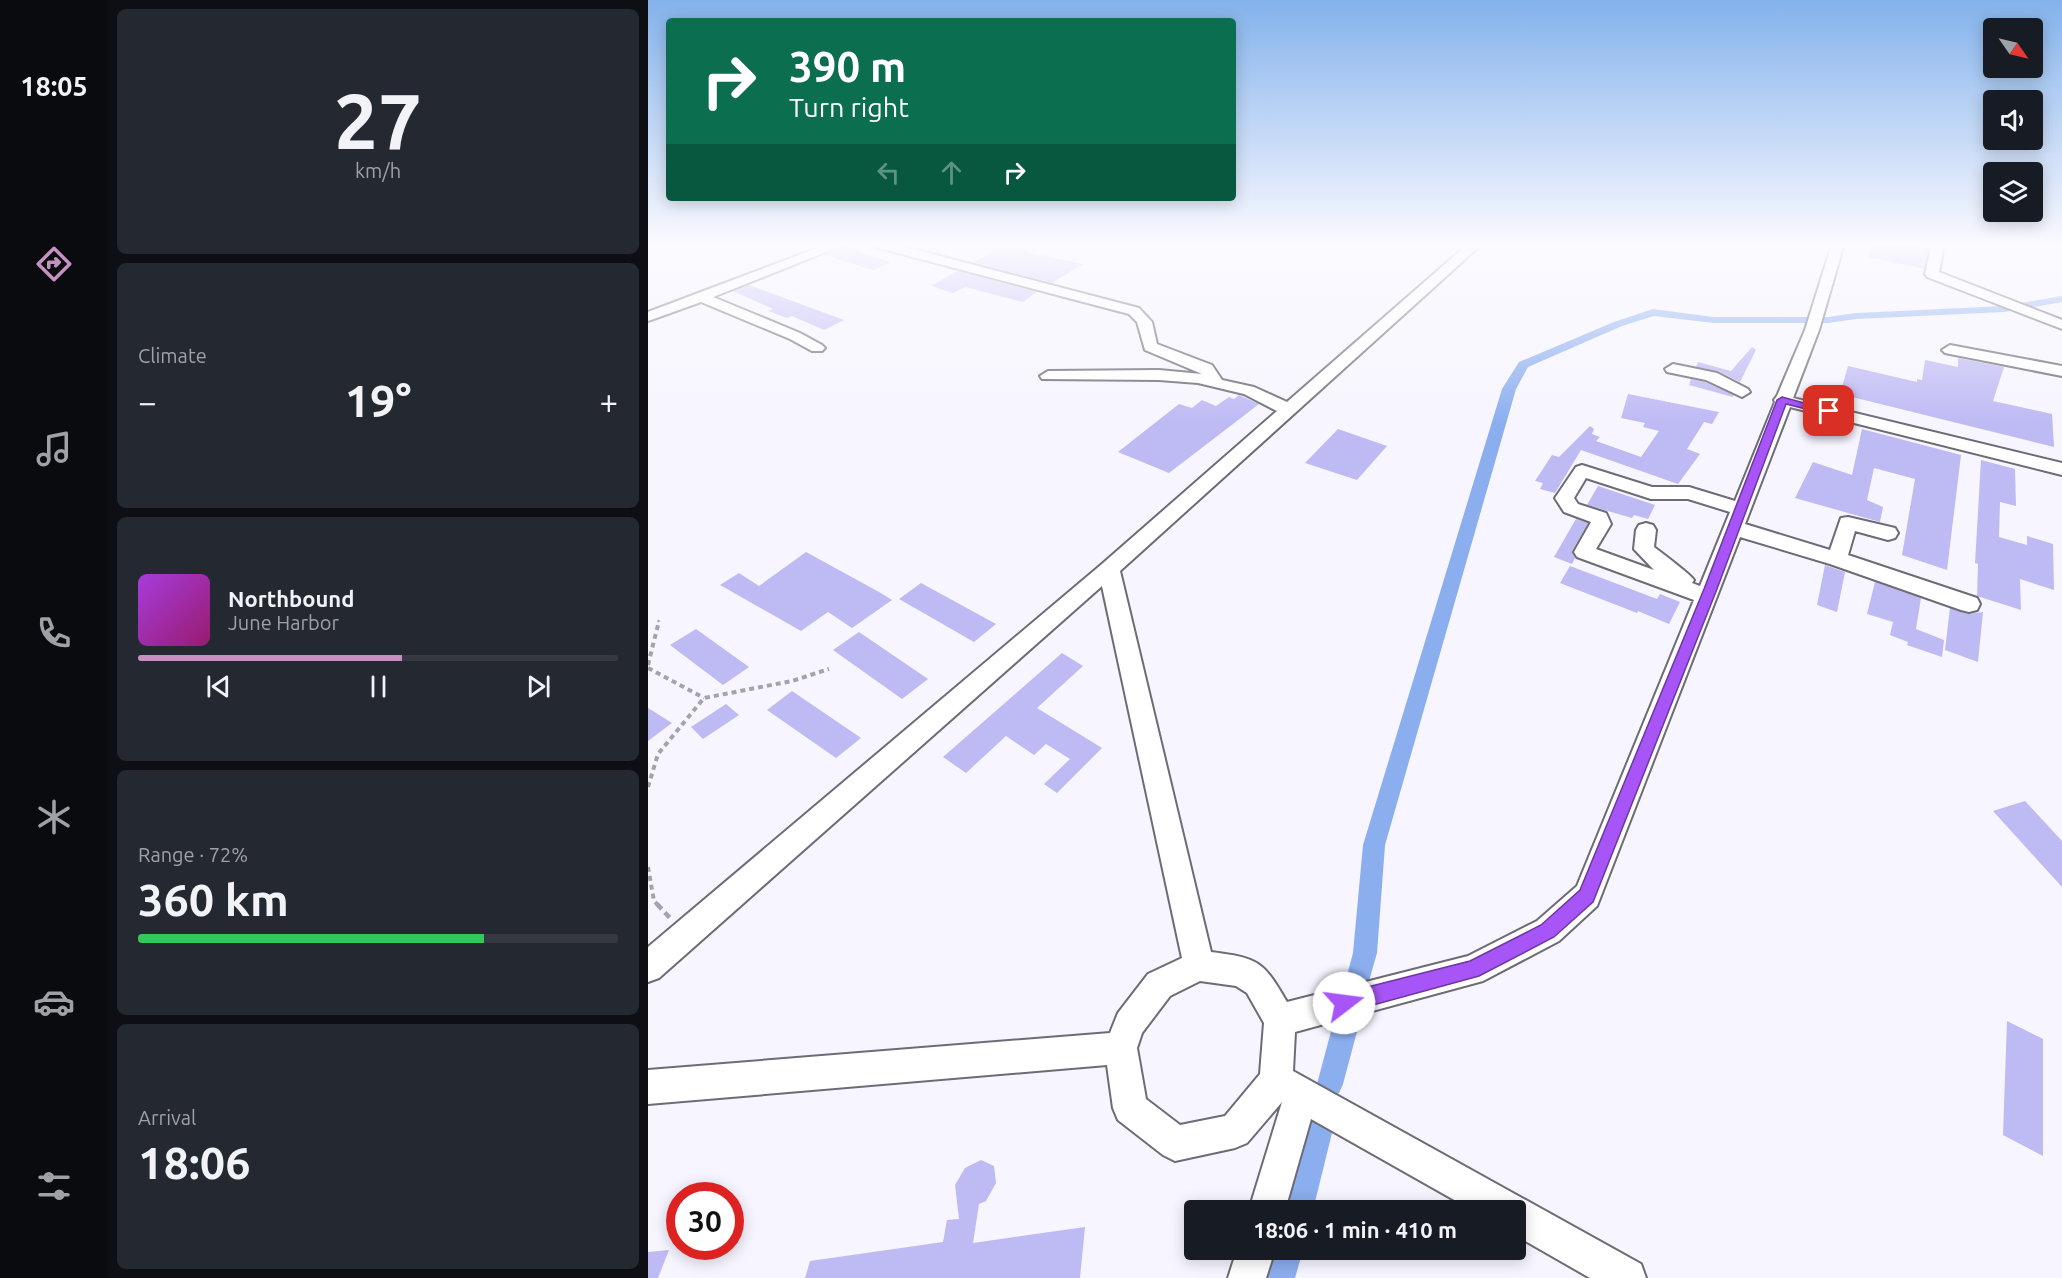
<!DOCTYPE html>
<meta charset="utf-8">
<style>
:root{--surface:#171b24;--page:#242831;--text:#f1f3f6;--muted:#9ea1a6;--line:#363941;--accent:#c491c0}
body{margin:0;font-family:Ubuntu,sans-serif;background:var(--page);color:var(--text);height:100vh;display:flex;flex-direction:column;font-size:22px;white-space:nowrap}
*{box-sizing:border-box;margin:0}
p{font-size:20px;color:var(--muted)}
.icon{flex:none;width:33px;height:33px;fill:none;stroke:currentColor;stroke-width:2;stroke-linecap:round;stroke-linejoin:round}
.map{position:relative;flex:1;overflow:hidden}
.sheet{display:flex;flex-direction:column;gap:9px;padding:9px;background:#0d0f14;width:540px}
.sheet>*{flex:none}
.guide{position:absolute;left:18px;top:18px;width:570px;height:183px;border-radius:6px;box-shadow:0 3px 15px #0003;background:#0b6e4f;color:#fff;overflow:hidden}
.needle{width:39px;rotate:124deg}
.controls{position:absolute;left:1335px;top:18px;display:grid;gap:12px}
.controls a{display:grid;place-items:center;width:60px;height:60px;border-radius:6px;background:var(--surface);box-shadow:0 3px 15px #0003;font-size:30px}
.speed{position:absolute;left:18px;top:1182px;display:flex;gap:12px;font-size:30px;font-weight:700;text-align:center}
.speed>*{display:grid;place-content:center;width:78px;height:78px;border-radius:50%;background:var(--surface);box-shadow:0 3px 15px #0003;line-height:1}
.speed .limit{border:9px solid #d22;background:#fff;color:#111}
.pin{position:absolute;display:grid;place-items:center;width:51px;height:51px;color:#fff;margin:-26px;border-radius:12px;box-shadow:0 3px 9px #0006}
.me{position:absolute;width:66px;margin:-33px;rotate:75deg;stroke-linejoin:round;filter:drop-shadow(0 0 4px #0008)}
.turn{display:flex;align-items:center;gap:21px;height:126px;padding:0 24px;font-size:27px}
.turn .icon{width:78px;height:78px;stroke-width:2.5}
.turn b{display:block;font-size:42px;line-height:51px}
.lanes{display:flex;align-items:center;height:57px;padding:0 24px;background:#0003;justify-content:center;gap:30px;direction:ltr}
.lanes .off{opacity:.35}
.big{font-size:45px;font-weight:700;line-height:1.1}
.sheet .card{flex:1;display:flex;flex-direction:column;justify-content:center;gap:9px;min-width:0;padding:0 21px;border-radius:9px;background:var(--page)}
.sheet .dial{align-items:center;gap:0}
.dial b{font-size:78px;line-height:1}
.song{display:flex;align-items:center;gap:18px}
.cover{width:72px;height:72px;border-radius:9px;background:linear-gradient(135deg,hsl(280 70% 55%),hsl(320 70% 35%))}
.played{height:6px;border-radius:3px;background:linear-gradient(90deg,var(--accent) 55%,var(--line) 55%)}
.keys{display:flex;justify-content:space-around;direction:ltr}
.heat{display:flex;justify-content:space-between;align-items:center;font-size:33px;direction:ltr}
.charge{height:9px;border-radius:4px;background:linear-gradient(90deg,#34c759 72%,var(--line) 0)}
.trip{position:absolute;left:536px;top:1200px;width:342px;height:60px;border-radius:6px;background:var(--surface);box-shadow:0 3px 15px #0003;font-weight:700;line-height:60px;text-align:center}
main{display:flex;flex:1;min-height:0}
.tabs{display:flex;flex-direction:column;width:108px;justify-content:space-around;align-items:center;background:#090b0e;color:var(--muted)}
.tabs .icon{width:42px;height:42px}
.tabs .selected{color:var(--accent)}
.tabs b{font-size:27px;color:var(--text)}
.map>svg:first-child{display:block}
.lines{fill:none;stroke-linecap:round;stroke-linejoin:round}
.canal{fill:#8baeef;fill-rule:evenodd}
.building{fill:#bebaf4}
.minor-casing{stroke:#6d6b74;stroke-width:4}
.path-far2{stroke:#a4a3aa;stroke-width:2;stroke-dasharray:3 2;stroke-linecap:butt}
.path-far1{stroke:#a4a3aa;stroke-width:4;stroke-dasharray:5 4;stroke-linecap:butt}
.path{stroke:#a4a3aa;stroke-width:4.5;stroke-dasharray:7 4.5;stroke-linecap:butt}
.minor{fill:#fff;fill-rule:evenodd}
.route{fill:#a855f7;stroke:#6d37a1;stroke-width:1.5}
</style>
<main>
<nav class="tabs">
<b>18:05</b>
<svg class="icon selected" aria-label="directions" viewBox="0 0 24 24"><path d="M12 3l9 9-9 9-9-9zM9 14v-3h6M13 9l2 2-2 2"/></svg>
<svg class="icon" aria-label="music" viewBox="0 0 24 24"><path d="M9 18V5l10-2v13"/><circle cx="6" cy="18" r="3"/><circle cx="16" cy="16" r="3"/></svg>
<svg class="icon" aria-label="phone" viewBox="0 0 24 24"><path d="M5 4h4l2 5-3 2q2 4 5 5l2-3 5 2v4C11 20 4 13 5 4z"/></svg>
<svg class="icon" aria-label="climate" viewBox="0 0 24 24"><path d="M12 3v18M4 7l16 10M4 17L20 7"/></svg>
<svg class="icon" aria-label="car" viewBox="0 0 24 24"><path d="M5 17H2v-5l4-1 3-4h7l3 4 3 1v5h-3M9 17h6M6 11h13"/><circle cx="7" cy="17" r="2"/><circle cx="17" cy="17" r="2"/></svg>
<svg class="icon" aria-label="filters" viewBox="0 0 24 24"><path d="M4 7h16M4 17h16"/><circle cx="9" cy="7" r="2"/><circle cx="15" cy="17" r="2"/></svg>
</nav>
<section class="sheet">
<div class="card dial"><b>27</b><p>km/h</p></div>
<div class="card"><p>Climate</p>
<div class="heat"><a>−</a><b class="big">19°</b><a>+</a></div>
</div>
<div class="card">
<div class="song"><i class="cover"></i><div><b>Northbound</b><p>June Harbor</p></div></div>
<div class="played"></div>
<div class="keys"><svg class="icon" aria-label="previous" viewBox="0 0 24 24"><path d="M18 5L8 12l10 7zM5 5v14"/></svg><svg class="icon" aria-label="pause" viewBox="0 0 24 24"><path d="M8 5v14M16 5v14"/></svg><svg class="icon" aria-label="next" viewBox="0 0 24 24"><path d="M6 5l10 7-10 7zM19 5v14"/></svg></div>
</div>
<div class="card"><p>Range · 72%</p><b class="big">360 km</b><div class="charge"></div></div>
<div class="card"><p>Arrival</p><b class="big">18:06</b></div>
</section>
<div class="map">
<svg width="1414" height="1278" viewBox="0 0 1414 1278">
<rect width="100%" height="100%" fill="#f7f5ff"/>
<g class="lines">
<!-- canal -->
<g class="canal">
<path d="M1414 296V302L1356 312 1208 319 1180 323H1066L1006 316 974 326 880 367 868 389 737 845 729 953 719 988 710 991 701 988 698 979 705 953 715 845 854 389 871 362 966 322 1005 309 1066 317H1180L1208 313 1356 306Z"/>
<path d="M698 1011 707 1015 711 1024 695 1084 691 1093 682 1097 673 1093 669 1084 685 1024 689 1015Z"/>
<path d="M670 1119 680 1123 684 1133 665 1210H636L656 1133 660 1123Z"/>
<path d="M625 1250H655L647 1278H617Z"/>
</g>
</g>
<!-- building -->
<g class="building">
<path d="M1224 244H1262L1281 248 1276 269 1220 257Z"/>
<path d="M356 246 384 253 435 264 404 283 326 262Z"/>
<path d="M196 247 243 262 225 270 177 255Z"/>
<path d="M310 271 389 292 375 302 317 287 305 293 283 286Z"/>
<path d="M101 285 196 320 176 330 144 316 139 318 120 311 125 309 85 291Z"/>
<path d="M1104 347 1108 350 1092 382 1070 371 1048 367 1050 362 1083 371Z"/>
<path d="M1310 358 1356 367 1345 401 1404 414 1406 447 1192 394 1200 366 1269 382V379L1274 380 1277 360 1310 367Z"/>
<path d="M1043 379 1057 382 1086 395 1085 397 1041 385Z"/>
<path d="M980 394 1071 412 1064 424 1056 422 1039 449 1052 454 1030 484 933 450 907 493 892 489 895 483 887 481 904 455 911 457 942 426 946 429 944 434 952 437 948 441 993 457 1011 431 995 427 997 423 973 418Z"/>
<path d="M591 395 611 404 521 473 470 452 531 404 544 408 554 400 568 406 581 397 586 399Z"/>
<path d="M690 429 739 446 709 480 657 463Z"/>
<path d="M1214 429 1313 455 1299 570 1254 555 1267 479 1226 468 1219 500 1235 507 1232 522 1147 498 1165 462 1204 475Z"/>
<path d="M1333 460 1367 469 1368 506 1352 502 1351 537 1379 545V536L1405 544 1406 590 1372 579 1373 610 1329 596 1330 564 1327 563Z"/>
<path d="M950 486 1007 505 1000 519 986 515 984 518 939 505Z"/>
<path d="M928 519 940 523 924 551 927 558 924 564 906 557Z"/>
<path d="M158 552 231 592 244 600 204 628 180 612 153 631 72 585 91 573 111 586Z"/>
<path d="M1177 565 1197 572 1189 612 1169 605Z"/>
<path d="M922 566 1009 599 1012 594 1032 602 1021 624 990 611 989 613 912 583Z"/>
<path d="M1227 582 1273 598 1268 629 1296 640 1294 657 1259 645 1260 642 1242 635 1245 622 1219 614Z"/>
<path d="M273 583 348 624 326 642 251 599Z"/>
<path d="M1302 608 1320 614 1335 612 1330 662 1297 650Z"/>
<path d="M48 629 101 667 75 685 22 645Z"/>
<path d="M211 632 280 679 254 699 185 650Z"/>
<path d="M414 653 435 666 389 708 454 748 409 793 396 784 422 759 398 744 386 755 358 736 318 773 295 757Z"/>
<path d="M144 691 213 738 188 758 119 710Z"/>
<path d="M78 704 91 715 55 739 43 727Z"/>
<path d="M0 708 24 723 0 741Z"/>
<path d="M1377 801 1414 841V887L1345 811Z"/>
<path d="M1359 1021 1395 1039V1156L1355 1135Z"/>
<path d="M333 1160 346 1166 348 1183 338 1201 331 1204 325 1243 437 1227 432 1278H157L162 1261 295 1242 299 1220 311 1219 307 1185 317 1168Z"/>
<path d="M21 1250 10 1278H0V1252Z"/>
</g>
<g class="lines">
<defs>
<g id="minor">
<path d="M180 244H198L65 297 152 333 174 345 177 348 174 351H164L142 339 53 302 0 321V312Z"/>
<path d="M225 244H246L491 308 504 322 509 344 564 365 574 380 606 387 639 402 820 244H834L472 571 563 952C611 958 615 961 639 1002L820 956 889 921 929 886 1046 600 929 557 926 552 943 522 916 512 907 498 928 467 934 465 1004 487H1041L1087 501 1127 402 1126 400 1129 396 1157 330 1184 244H1196L1171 330 1145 398 1414 463V475L1142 407 1097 524 1182 550 1193 518 1200 517 1247 528 1250 533 1247 538 1240 540 1207 531 1200 555 1329 598 1332 604 1329 610 1321 612 1313 610 1182 564 1092 537 949 906 911 941 835 981 647 1032 645 1071 993 1264 998 1278H942L867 1235V1210H824L663 1119 637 1210H601L634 1102 599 1143 587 1148 527 1161 515 1155 470 1120 465 1108 459 1065 0 1104V1070L462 1033 470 1013 500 974 534 958 454 586 11 978 0 982V947L454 564 629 411 596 394 550 383 511 380 394 379 392 376 400 371 511 370 554 374 497 350 489 322 481 314 227 247ZM938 478 1003 499H1040L1082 512 1052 586 1044 583 1046 580C1043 575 1014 553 1006 547L1008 530 1005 525 998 523 991 525 988 530 986 549 1006 570 948 549 963 524 958 513 930 504 926 498ZM552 981 588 986 599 993 616 1023 612 1074 577 1116 532 1125 498 1099 489 1048 494 1033 522 996Z"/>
<path d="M1281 244 1296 246 1291 272 1414 320V329L1279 277 1277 274 1283 247Z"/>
<path d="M1302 345 1414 366V376L1297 353 1294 350Z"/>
<path d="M1025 364 1069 373 1100 389 1102 392 1094 397 1058 380 1019 372 1017 369Z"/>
<path d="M589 1250H627L618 1278H580Z"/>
</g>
</defs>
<!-- minor casing -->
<use href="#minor" class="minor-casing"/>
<!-- path-far2 -->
<path class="path-far2" d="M10 622 11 620"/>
<!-- path-far1 -->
<g class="path-far1">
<path d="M0 665 11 621"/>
<path d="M0 668 56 698"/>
<path d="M0 787 10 754 56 698 144 681 181 669"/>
<path d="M0 867 6 901 10 905"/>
</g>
<!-- path -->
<path class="path" d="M9 904 22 918"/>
<!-- minor -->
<use href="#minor" class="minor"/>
</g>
<!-- sky -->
<linearGradient id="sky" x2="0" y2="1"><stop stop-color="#83b2eb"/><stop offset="0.58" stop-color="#fbfaff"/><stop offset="1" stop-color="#fbfaff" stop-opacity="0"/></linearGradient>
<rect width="1414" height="423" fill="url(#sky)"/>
<!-- route -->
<path class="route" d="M1134 397 1186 411 1181 415 1138 404 1069 589 945 902 906 937 831 976 696 1013 690 1010 687 1003 690 996 696 993 822 961 893 925 932 890 1056 589 1129 400Z"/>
</svg>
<div class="controls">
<a><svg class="needle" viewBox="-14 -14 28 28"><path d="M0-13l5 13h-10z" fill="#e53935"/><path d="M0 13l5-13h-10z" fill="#9ea1a6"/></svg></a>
<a><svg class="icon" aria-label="sound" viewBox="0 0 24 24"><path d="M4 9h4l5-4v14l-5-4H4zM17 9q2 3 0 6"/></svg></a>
<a><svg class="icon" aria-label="layers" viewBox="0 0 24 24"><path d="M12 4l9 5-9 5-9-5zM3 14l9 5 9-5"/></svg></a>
</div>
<div class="speed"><div class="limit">30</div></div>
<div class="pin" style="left:1181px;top:411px;background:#d93025"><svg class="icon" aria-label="arrive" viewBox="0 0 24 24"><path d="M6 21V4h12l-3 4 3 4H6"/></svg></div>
<svg class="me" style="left:696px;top:1003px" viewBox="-20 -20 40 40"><circle r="19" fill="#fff"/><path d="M0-13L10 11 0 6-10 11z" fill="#a855f7"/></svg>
<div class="trip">18:06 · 1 min · 410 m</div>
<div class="guide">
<div class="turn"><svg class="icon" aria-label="right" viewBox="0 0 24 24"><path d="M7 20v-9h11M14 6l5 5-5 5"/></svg><div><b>390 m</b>Turn right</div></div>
<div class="lanes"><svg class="icon off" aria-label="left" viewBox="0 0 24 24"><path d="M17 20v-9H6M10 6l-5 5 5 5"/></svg><svg class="icon off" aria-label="ahead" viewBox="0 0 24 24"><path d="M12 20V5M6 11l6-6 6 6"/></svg><svg class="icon" aria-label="right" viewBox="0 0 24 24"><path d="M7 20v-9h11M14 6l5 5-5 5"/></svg></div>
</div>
</div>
</main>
